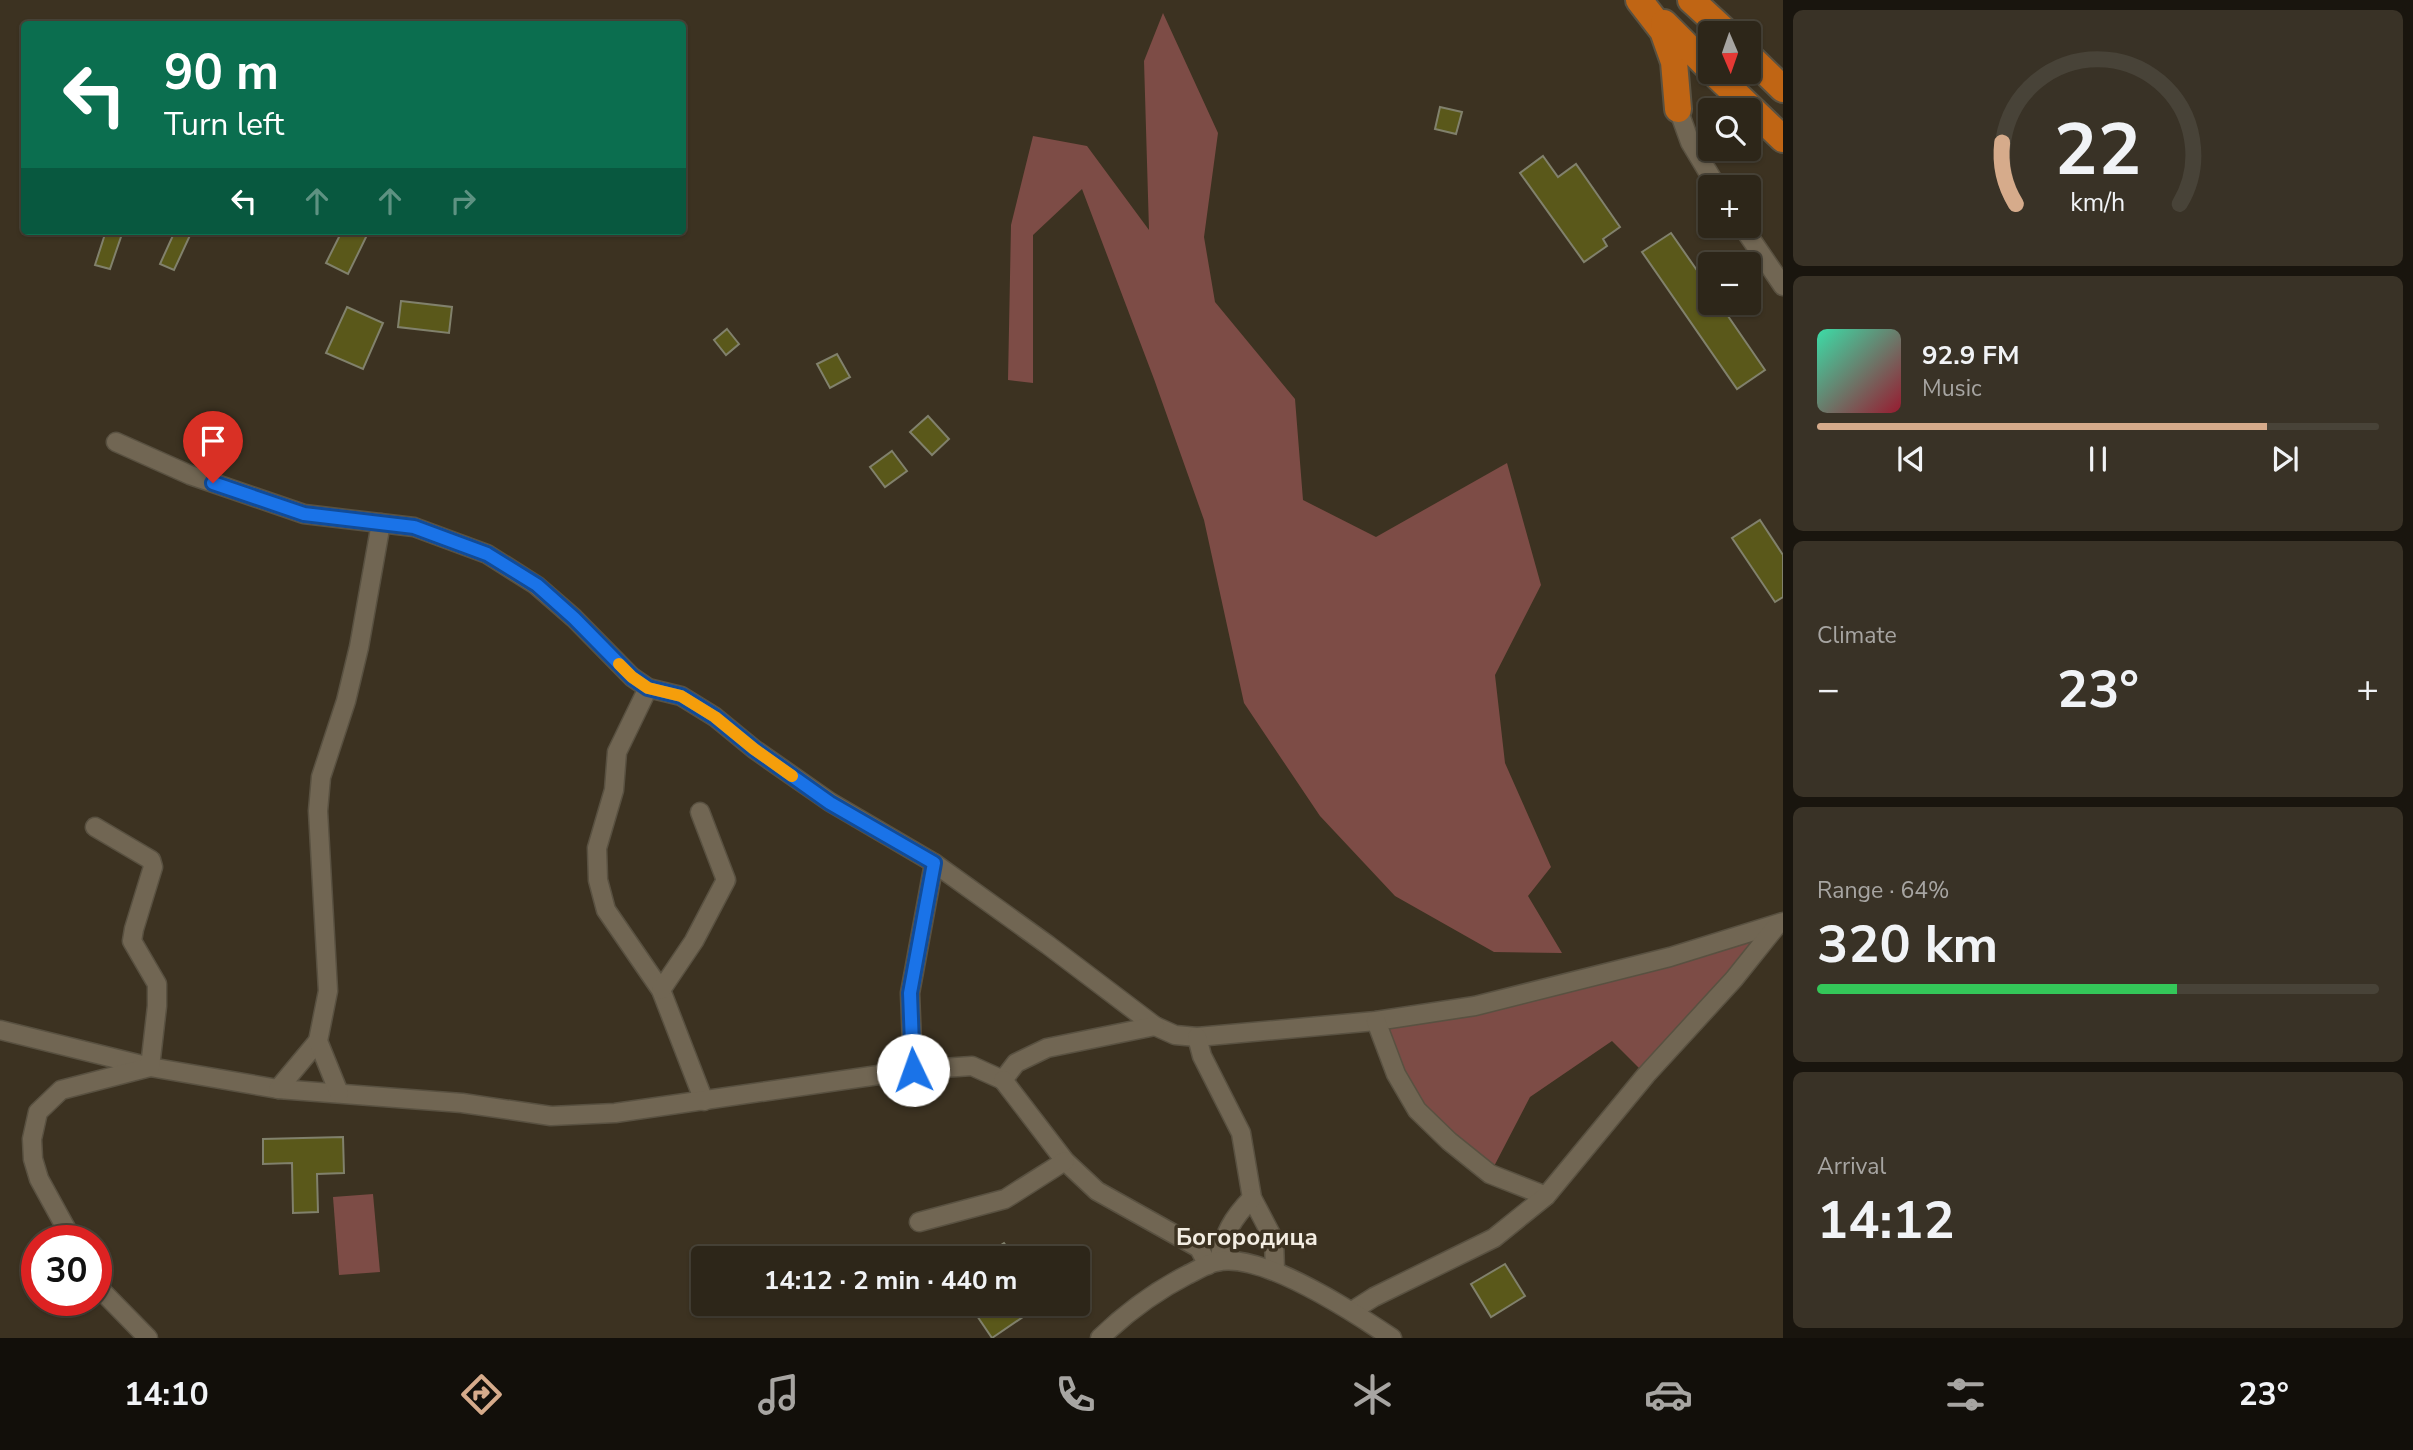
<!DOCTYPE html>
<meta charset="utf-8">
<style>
:root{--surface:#2d2619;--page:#393226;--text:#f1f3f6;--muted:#a7a5a2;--line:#484338;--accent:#d6ab8b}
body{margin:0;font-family:"Nunito Sans",sans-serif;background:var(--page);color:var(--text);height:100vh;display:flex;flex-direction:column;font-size:26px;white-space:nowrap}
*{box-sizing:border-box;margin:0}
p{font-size:23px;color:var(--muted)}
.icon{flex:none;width:38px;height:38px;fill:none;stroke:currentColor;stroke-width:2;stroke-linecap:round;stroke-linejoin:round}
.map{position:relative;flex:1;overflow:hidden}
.sheet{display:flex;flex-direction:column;gap:10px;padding:10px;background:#19150e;width:630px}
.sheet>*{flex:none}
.top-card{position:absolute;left:21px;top:21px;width:665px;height:214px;border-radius:7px;box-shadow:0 2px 5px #0004,0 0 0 2px var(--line);background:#0b6e4f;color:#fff;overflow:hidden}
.needle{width:46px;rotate:178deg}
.buttons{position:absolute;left:1698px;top:21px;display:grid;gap:14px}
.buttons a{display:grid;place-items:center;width:63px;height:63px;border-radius:7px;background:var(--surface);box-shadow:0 2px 5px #0004,0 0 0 2px var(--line);font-size:35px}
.speed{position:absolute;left:21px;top:1225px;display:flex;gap:14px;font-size:35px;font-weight:700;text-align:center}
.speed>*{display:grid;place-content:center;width:91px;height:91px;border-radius:50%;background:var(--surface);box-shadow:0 2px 5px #0004,0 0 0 2px var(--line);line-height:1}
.speed .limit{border:10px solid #d22;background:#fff;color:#111}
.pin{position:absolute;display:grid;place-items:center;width:60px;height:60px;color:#fff;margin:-72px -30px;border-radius:50% 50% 50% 0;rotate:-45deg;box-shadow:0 0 7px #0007}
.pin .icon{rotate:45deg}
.me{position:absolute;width:77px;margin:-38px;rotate:357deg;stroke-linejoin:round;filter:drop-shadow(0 0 5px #0008)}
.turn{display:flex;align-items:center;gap:24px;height:147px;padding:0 28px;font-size:32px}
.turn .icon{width:91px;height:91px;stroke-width:2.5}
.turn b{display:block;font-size:49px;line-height:60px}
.lanes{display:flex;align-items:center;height:66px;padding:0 28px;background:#0003;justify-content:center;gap:35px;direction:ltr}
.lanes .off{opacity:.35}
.big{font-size:52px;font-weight:700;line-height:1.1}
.sheet .card{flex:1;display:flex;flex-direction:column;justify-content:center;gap:10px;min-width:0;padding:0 24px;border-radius:10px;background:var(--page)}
.sheet .dial{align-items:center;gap:0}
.dial svg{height:182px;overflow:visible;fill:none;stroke:var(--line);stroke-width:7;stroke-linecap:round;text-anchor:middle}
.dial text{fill:var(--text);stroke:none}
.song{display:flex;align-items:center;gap:21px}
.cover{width:84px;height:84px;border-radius:10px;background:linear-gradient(135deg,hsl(160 70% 55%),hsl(350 70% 35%))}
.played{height:7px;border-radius:4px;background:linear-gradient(90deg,var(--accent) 80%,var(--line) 80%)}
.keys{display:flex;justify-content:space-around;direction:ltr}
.heat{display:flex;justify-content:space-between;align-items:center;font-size:38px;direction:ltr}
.charge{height:10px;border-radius:5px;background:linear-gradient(90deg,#34c759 64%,var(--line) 0)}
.trip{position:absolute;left:691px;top:1246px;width:399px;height:70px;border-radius:7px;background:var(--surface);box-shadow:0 2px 5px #0004,0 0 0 2px var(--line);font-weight:700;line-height:70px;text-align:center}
.tabs{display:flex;height:112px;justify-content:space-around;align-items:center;background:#120f0a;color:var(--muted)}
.tabs .icon{width:49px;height:49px}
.tabs .current{color:var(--accent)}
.tabs b{font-size:32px;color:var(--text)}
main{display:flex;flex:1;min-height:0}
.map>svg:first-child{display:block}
.green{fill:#7d4c46}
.building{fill:#5a581a;stroke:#81816c;stroke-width:2}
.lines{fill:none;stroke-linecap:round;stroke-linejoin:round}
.minor-casing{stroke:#595141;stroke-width:21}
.highway-casing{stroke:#595141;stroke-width:30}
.minor{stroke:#716653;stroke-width:18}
.highway{stroke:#c06514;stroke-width:26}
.route-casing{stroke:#114b97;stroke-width:18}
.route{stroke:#1a73e8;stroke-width:12}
.slow{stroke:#f59e0b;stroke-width:12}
.labels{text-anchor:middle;stroke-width:7;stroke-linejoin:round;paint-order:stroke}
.quarter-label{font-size:24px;font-weight:bold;fill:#f3ede2;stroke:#3c3221}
</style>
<main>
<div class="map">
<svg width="1783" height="1338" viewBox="0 0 1783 1338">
<rect width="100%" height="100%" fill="#3c3221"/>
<!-- green -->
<g class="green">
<path d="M1163 13 1218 133 1204 237 1215 302 1295 399 1303 500 1376 537 1507 463 1541 585 1495 675 1505 763 1551 867 1528 896 1562 953 1494 952 1395 896 1320 816 1244 703 1204 520 1154 379 1082 189 1033 235V383L1008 380 1011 225 1033 136 1087 146 1149 230 1144 61Z"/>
<path d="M1778 924 1646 1075 1612 1041 1530 1097 1490 1174 1417 1110 1376 1021 1475 1006Z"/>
<path d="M373 1194 380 1272 339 1275 333 1197Z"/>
</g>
<!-- building -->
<g class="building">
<path d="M1440 107 1462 112 1456 134 1435 129Z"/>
<path d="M1543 156 1558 177 1576 164 1620 227 1603 239 1607 246 1584 262 1520 173Z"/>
<path d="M106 231H123L110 269 95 265Z"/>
<path d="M175 231H192L174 270 160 264Z"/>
<path d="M342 231H369L348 274 326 263Z"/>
<path d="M1671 233 1710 289V303H1719L1765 370 1737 389 1642 252Z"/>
<path d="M401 301 452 307 449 333 398 327Z"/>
<path d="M347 307 383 323 363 369 326 353Z"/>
<path d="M727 329 739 344 726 355 714 340Z"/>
<path d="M837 354 850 377 830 388 817 364Z"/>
<path d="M928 416 949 439 932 455 910 432Z"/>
<path d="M892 451 907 471 885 487 870 467Z"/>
<path d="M1760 520 1783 555V597L1775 602 1732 538Z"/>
<path d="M343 1137 344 1173 317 1174 318 1212 293 1213 292 1163 263 1164V1139Z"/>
<path d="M1004 1243 1015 1258H981Z"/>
<path d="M1505 1264 1525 1296 1491 1317 1471 1284Z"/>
<path d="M969 1304H1042L992 1338Z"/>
</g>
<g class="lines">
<defs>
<g id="minor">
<path d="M1678 109 1690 142 1717 187"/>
<path d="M1742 226 1783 286"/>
<path d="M116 442 190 475 304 514 414 527 487 554 536 585 574 618 632 677 648 688 681 696 715 717 754 749 830 802 934 863 1048 945 1155 1026 1175 1035 1197 1037 1376 1021 1475 1006 1670 957 1783 922"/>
<path d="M648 688 617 752 614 790 597 848 598 880 606 910 661 990 704 1101"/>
<path d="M661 990 694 941 726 880 700 812"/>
<path d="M1376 1021 1396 1074 1417 1110 1449 1141 1490 1174 1546 1196"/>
<path d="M0 1030 150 1067 278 1089 462 1103 551 1116 615 1113 913 1070 972 1066 1003 1080 1016 1063 1047 1048 1155 1026"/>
<path d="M1197 1037 1202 1056 1241 1133 1252 1198 1274 1240 1275 1271"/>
<path d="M913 1070 910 993 934 863"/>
<path d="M1003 1080 1065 1161 1097 1191 1199 1248 1208 1265"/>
<path d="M278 1089 318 1041"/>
<path d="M339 1093 318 1041 328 991 318 811 321 777 346 701 359 647 381 523"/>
<path d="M919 1222 1005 1199 1065 1161"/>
<path d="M73 1241 39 1179 33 1159 32 1139 38 1112 61 1090 150 1067 157 1006V984L132 941 134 929 153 867 151 860 95 827"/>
<path d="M1219 1261C1224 1233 1232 1219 1252 1198"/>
<path d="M96 1285 148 1338"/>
<path d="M1352 1311 1374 1297 1494 1238 1546 1196 1646 1075 1734 979 1778 924"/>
<path d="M1100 1338C1127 1312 1154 1292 1187 1275 1196 1271 1206 1264 1216 1262 1261 1251 1355 1313 1392 1338"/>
</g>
<g id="highway">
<path d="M1639 0 1663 31 1674 62 1678 109"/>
<path d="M1691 0 1727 33"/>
<path d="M1664 23 1710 69"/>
<path d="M1748 55 1783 89"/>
<path d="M1713 72 1783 139"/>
</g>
</defs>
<!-- minor casing -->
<use href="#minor" class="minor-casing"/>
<!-- highway casing -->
<use href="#highway" class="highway-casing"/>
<!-- minor -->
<use href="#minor" class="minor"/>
<!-- highway -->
<use href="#highway" class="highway"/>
</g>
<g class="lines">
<defs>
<path id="route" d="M213 483 304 514 414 527 487 554 537 585 574 618 632 677 648 688 681 696 715 717 754 749 830 803 934 863 910 993 913 1070"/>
</defs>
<!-- route casing -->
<use href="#route" class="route-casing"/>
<!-- route -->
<use href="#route" class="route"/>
<!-- slow -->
<path class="slow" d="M619 664 632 677 648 688 681 696 715 717 754 749 792 776"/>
</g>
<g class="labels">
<!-- quarter labels -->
<g class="quarter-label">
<text x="1247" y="1245">Богородица</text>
</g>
</g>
</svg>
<div class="buttons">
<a><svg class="needle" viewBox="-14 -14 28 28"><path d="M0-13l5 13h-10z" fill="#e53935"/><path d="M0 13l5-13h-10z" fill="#a7a5a2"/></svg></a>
<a><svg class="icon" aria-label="search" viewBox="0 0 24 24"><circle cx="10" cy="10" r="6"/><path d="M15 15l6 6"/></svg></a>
<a>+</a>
<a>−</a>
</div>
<div class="speed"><div class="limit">30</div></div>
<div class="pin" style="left:213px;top:483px;background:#d93025"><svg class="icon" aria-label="arrive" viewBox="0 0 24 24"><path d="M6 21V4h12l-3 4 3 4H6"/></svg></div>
<svg class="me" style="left:913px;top:1070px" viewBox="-20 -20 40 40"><circle r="19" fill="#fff"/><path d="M0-13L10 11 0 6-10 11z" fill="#1a73e8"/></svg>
<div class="trip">14:12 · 2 min · 440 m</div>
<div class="top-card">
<div class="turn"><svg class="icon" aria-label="left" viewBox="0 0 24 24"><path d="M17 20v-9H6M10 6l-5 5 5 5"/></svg><div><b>90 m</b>Turn left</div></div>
<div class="lanes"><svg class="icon" aria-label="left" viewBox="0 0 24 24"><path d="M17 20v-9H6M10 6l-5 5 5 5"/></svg><svg class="icon off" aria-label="ahead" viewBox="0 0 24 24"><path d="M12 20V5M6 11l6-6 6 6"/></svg><svg class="icon off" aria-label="ahead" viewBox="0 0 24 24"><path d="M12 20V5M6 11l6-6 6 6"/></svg><svg class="icon off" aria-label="right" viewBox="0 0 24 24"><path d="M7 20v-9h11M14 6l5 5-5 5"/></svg></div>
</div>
</div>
<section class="sheet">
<div class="card dial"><svg viewBox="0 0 100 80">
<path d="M14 69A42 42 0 1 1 86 69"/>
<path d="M14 69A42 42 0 0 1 8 42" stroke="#d6ab8b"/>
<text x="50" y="56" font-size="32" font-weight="700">22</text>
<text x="50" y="72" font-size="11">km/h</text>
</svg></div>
<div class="card">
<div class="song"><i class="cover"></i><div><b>92.9 FM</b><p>Music</p></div></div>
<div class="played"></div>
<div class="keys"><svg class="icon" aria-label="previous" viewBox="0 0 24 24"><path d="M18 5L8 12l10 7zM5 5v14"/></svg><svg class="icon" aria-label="pause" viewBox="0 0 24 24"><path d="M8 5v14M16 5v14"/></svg><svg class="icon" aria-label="next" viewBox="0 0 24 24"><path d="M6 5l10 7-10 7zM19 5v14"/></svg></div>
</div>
<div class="card"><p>Climate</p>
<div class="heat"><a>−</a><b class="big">23°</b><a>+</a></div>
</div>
<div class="card"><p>Range · 64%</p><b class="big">320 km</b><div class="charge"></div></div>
<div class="card"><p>Arrival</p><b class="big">14:12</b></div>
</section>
</main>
<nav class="tabs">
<b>14:10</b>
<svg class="icon current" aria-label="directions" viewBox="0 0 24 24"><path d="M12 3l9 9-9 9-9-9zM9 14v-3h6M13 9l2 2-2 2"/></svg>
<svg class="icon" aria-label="music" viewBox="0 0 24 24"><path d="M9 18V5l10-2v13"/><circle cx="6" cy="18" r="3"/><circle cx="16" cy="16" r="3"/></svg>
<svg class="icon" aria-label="phone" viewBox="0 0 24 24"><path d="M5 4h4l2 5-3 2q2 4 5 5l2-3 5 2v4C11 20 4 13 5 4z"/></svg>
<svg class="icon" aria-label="climate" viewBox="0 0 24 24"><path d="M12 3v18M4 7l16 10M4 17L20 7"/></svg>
<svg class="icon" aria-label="car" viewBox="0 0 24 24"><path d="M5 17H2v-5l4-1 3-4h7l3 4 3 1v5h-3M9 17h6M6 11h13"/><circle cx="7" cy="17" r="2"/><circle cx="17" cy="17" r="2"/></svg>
<svg class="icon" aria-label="filters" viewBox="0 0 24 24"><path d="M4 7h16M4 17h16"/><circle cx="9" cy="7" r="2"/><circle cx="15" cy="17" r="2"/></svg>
<b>23°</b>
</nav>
